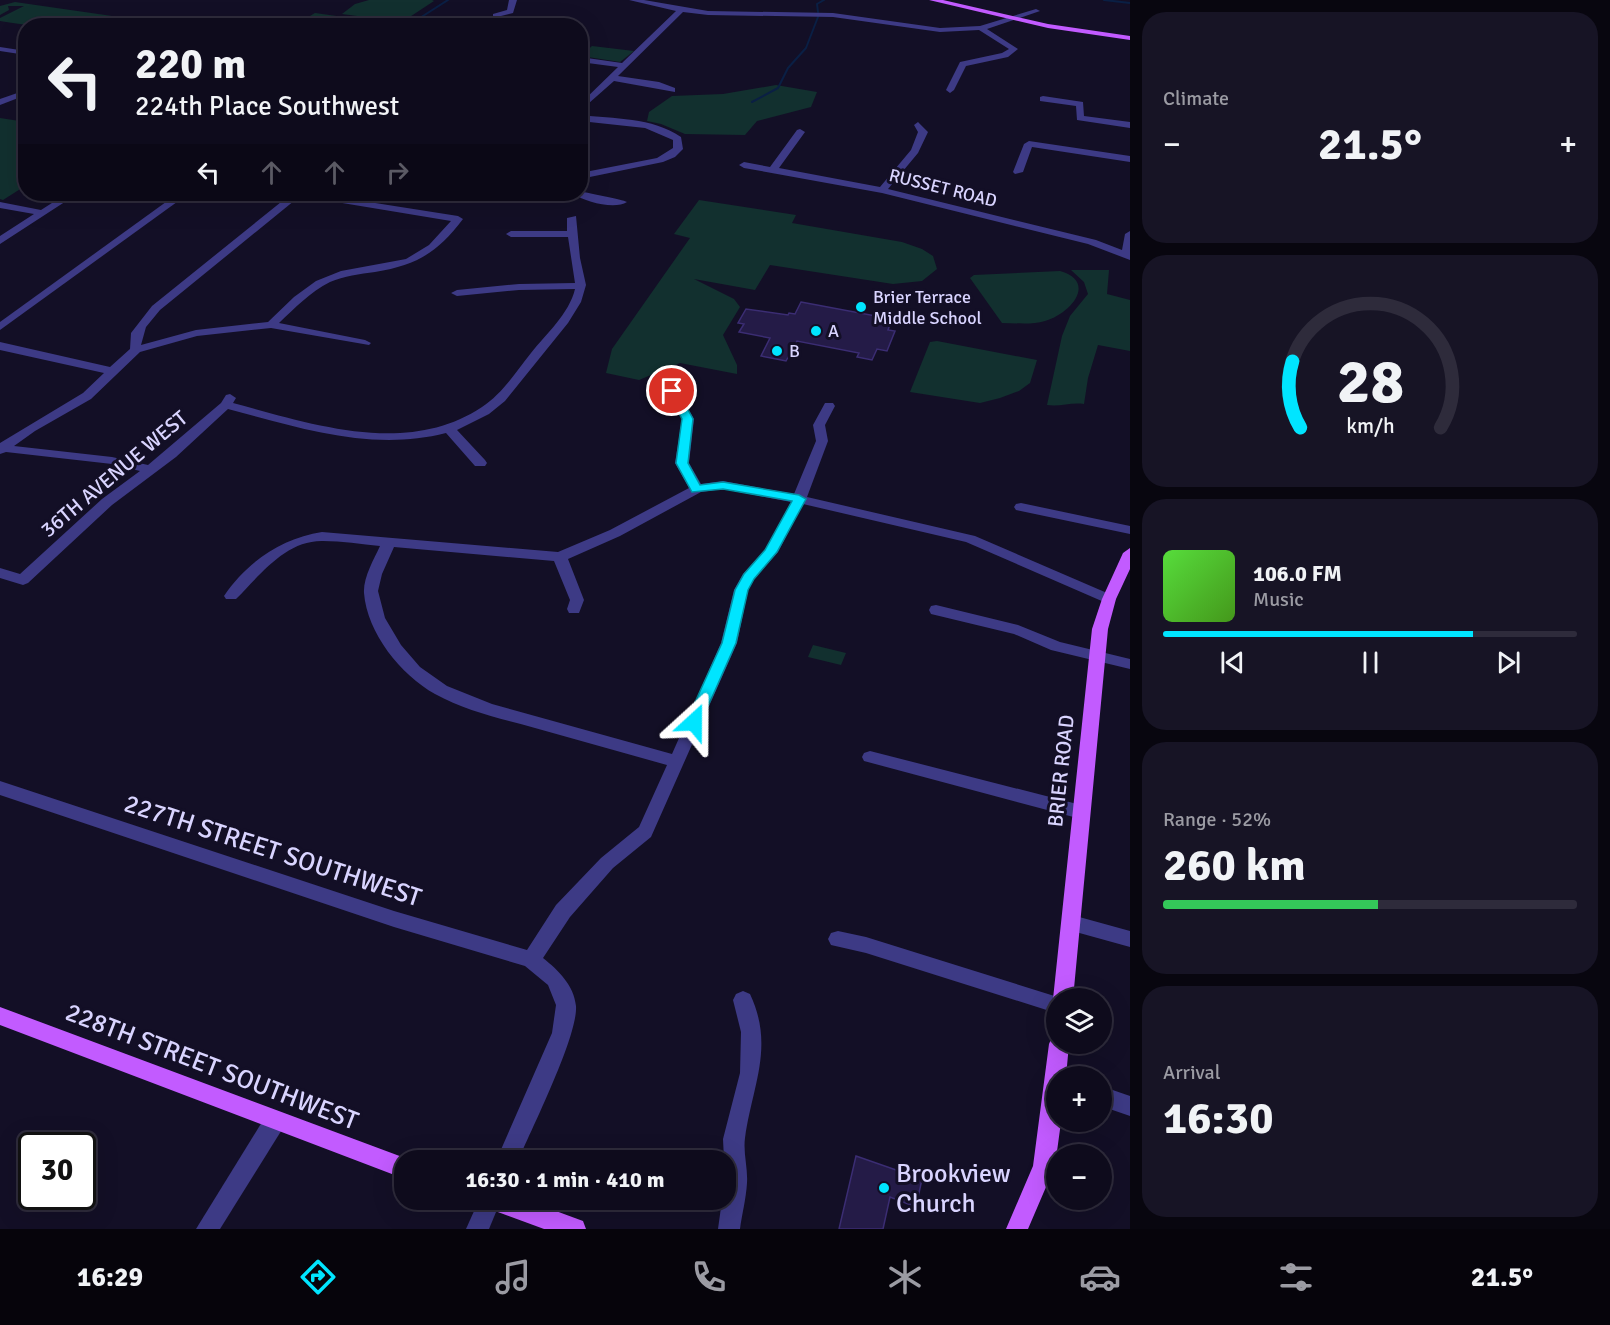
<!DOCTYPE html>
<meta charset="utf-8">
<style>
:root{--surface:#0e0b1c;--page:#171425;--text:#f1f3f6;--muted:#9b9ba3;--line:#2e2b3b;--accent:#00e5ff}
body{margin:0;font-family:Signika,sans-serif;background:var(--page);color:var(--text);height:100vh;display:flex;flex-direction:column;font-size:22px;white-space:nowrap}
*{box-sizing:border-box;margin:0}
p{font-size:20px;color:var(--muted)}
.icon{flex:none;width:33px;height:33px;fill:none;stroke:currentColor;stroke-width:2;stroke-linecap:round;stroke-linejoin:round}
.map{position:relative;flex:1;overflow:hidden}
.sheet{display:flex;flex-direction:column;gap:12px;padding:12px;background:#08060f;width:480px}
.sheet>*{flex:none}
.banner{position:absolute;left:18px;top:18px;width:570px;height:183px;border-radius:24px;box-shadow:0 6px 24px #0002,0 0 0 2px var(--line);background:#0e0b1c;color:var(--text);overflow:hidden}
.tools{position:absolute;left:1046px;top:988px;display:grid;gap:12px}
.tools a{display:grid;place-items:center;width:66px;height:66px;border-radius:50%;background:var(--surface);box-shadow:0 6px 24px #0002,0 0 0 2px var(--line);font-size:30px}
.speed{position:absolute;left:18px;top:1132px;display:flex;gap:12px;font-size:30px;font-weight:700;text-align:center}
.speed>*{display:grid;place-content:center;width:78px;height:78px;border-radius:50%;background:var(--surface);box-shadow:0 6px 24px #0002,0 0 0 2px var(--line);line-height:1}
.speed .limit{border:3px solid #111;border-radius:9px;background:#fff;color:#111}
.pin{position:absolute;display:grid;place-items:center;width:51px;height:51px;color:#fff;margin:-26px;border:3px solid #fff;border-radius:50%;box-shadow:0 2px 6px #0007}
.me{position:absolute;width:66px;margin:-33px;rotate:24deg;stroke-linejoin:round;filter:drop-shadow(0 0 4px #0008)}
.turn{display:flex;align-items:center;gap:21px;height:126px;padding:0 18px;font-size:27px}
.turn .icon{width:78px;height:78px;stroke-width:2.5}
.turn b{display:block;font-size:42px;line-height:51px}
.lanes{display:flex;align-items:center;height:57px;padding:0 18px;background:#0003;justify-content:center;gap:30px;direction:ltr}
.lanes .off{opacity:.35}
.big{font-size:45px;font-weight:700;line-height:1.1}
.sheet .tile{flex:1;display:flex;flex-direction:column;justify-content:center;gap:9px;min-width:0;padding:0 21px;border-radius:24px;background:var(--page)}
.sheet .dial{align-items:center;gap:0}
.dial svg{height:156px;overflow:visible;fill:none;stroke:var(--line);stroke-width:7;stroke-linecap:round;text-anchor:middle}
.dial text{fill:var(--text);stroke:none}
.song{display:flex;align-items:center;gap:18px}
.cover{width:72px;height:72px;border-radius:9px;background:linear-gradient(135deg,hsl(110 70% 55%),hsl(100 70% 35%))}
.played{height:6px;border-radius:3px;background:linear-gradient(90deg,var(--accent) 75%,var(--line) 75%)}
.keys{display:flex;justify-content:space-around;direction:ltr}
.heat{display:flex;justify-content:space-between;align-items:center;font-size:33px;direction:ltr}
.charge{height:9px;border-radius:4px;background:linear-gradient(90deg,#34c759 52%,var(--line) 0)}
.trip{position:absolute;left:394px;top:1150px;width:342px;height:60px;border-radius:24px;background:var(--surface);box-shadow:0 6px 24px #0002,0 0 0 2px var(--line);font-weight:700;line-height:60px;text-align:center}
.tab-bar{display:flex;height:96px;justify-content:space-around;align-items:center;background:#06040b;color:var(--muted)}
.tab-bar .icon{width:42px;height:42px}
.tab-bar .current{color:var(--accent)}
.tab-bar b{font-size:27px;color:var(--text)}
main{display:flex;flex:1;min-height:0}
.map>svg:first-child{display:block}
.green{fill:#12302f}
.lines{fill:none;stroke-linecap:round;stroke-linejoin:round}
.stream{stroke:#0a1f44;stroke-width:2}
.building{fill:#241b47;stroke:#3b2d73;stroke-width:1.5}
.minor{fill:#3d3a85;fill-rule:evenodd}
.major{fill:#c25bff;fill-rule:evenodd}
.route{fill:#00e5ff;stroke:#0095a6;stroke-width:1.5}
.poi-dot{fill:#00e5ff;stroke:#130f26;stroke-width:2}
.labels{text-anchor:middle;stroke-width:6;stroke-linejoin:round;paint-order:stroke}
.far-street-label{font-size:18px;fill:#d9d4ff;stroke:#130f26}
.far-poi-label{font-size:18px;fill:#d9d4ff;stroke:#130f26;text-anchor:start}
.street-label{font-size:21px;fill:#d9d4ff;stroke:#130f26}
.near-street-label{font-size:26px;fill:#d9d4ff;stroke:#130f26}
.near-poi-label{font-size:26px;fill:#d9d4ff;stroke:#130f26;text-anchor:start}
</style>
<main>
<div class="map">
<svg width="1130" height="1229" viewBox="0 0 1130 1229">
<rect width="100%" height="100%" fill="#130f26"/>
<!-- green -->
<g class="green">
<path d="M369 0H432L434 1 402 22 342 14 355 4Z"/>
<path d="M15 2 119 17 117 19 119 24 113 25 111 20 100 25H93L109 20 104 18C81 33 28 26 0 21V18L24 6H8L9 10 0 15V6Z"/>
<path d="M315 13 401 25H295Z"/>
<path d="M592 46 634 51 620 62 581 56Z"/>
<path d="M776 85 817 92 811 107 757 121 745 135 685 134 661 124 647 121 649 112 672 96 723 94Z"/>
<path d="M0 118 26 122 25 186 3 200 0 199Z"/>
<path d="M699 200 796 215 792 223 902 242 922 249 933 256 937 269 922 281 893 284 770 265 755 290 694 279 734 299 740 307 723 335 737 365V374L680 363 639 380 606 373 612 349 690 238 674 234Z"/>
<path d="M1071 270H1109L1107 294 1130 300V351L1098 345 1088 378 1084 404C1071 402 1060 407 1047 405L1062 336 1070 316 1088 294 1084 282Z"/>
<path d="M1060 271C1098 282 1070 314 1045 321 1032 325 1016 323 1002 323L970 278 974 275Z"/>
<path d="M937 341 1037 360 1030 383 1019 391 1000 398 980 403 910 392 930 342Z"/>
<path d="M813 645 846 653 841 665 808 657Z"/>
</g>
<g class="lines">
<!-- stream -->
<g class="stream">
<path d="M1104 0 1130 3"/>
<path d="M818 12 817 4 824 0"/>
<path d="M412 23 448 0"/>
<path d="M752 102 778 88 788 68 806 48 818 17"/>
</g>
</g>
<!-- building -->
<g class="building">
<path d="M801 302 892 319 888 330 895 331 887 351 877 349 872 360 857 357 859 353 797 341 786 361 761 356 770 338 739 332 744 324 738 323 746 309 788 315 789 313 795 314Z"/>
<path d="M856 1156 922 1179 916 1207 890 1197 883 1229H839Z"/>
</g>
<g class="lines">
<!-- minor -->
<g class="minor">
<path d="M509 0H517L513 13 493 18V14L507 10Z"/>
<path d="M629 0H644L708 11 833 13 940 28 980 26 1036 9 1040 11 987 29 1018 49 1008 57 966 66 954 90 950 93 946 90 960 62 1002 53 1009 49 979 30 940 32 833 17 708 15 683 12 618 76 659 82 675 88V92L614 81 580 111V104L618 67 580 62V57L622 63 676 11Z"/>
<path d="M0 47 26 51V55L0 51Z"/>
<path d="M26 90V95L0 105V99Z"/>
<path d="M1043 96 1083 102 1084 116 1130 122V128L1077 120 1076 106 1040 101V97Z"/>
<path d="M580 115C614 119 652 117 681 137L683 149 675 157 663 162 580 179V173L657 158 673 148V140L645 128 580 121Z"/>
<path d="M918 122 928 132 918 153 888 189 1096 240 1122 250 1125 234 1130 231V260L1088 244 882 193 744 168 739 165 744 162 770 167 797 130 800 129 805 132 779 168 880 187 911 150 918 132 914 125Z"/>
<path d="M1029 141 1130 156V162L1032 147 1023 172 1015 174 1013 172 1024 144Z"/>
<path d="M580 191C590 194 622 199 627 202 615 210 585 202 574 194H580Z"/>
<path d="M66 194H77L0 244V236L34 214 0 208V202L41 210Z"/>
<path d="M177 194H188L0 330V322Z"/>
<path d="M291 194H318L458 216 463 219C437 253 417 265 375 272 360 274 344 276 330 282 310 292 295 308 279 323L365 340 371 343 369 345 271 328 197 336 140 352 91 399 35 431 14 446 112 457 148 465 221 403 226 395 230 394 236 398 233 403C312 424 407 457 482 407 502 394 516 372 531 353 546 334 569 314 575 289L519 290 457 296 451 293 457 290 519 284 575 283 568 237H511L506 234 511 231H567V218L576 216 580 258 586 285 581 302 568 323 505 401 489 414 457 430 485 460 487 463 485 466H475L446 433C372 452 300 428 228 409L176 457 112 505 28 583 23 585 0 578V568L20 574 102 499 140 471 112 464 6 452 0 454V443L83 393 104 373 0 350V342L110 367 130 349 131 333 152 306ZM300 196 451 221 429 245 406 259 341 271 316 281 294 297 268 322 196 330 141 345 146 327 160 310Z"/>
<path d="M672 387 676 388 694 419 689 463 701 484 723 481 794 494 816 441 813 425 825 403H833L835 406 825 425 828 441 807 497 975 536 1114 596 1116 599 1114 602H1104L966 542 803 504 778 552 754 579 748 590 737 643 651 837 613 868 570 917 543 958C558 970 574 985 576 1006 578 1036 532 1128 518 1161H496L552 1033 556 1005 548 985 525 966 394 927 0 795V781L394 911 527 950 556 905 601 858 639 827 667 765C623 753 579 740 535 728 502 719 466 711 435 694 401 675 367 633 364 593 363 578 374 559 380 546 361 544 342 541 323 541 286 540 260 575 236 599H226L224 596C247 562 282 538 322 532L558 552 610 530 689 488 675 463 682 419 666 391ZM723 489 791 502 765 550 743 574 734 590 721 643 672 754 492 704 447 686 420 667 401 645 385 618 378 591 382 574 394 547 554 561 570 600 567 609 569 613H579L584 600 568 559 620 536 701 492Z"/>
<path d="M1021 503 1130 526V534L1016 510 1014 507 1016 504Z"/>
<path d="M936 605 1018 625 1060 642 1130 659V669L1051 650 1014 634 931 614 929 610 931 606Z"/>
<path d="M870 751 1081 805 1087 807 1090 812 1087 817 1081 819 864 761 862 757 864 753Z"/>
<path d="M1072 915 1130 931V947L1065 929 1063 923 1065 917Z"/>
<path d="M838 931 866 937 1064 999H1056V1013L866 953 831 945 828 939 831 933Z"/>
<path d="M743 991 750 994C775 1047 752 1086 745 1138 743 1153 748 1168 747 1183 746 1199 742 1214 740 1229H718L722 1200H726L723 1139 740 1073 741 1032 733 1000 736 994Z"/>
<path d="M1101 1086 1130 1096V1116L1101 1106Z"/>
<path d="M275 1111 283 1114 286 1121 283 1128 220 1229H196L267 1114Z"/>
<path d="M479 1200H501L489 1229H466Z"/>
</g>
<!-- major -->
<g class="major">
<path d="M929 0H943L1048 24 1130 36V40L1048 28Z"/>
<path d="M1130 548V569L1116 599 1108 629 1073 999H1056V1005L1053 999 1092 629 1102 599 1123 553Z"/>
<path d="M0 1007 413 1161H405V1179L0 1025Z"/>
<path d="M1056 1036V1044H1069L1066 1077H1056V1122H1061L1055 1166 1028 1229H1006L1033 1166 1049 1044 1052 1037Z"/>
<path d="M484 1200H526L583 1221 586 1229H544L487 1208Z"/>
</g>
</g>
<!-- route -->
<path class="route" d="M672 388 678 391 693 419 688 463 700 485 723 482 799 495 806 499 777 552 754 579 748 590 736 643 701 722 699 725H688L686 722 722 643 735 590 744 574 765 550 792 501 723 489 692 492 676 463 682 419 667 391Z"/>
<!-- markers -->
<g class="poi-dot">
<circle cx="861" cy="307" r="6"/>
<circle cx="816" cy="331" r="6"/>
<circle cx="777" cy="351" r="6"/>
<circle cx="884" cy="1188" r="6"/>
</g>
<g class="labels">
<!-- far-street labels -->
<g class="far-street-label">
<text transform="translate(943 188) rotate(14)" y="6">RUSSET ROAD</text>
</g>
<!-- far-poi labels -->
<g class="far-poi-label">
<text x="873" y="303">Brier Terrace<tspan x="873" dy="21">Middle School</tspan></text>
<text x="828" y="337">A</text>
<text x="789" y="357">B</text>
</g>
<!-- street labels -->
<g class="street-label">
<text transform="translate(114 474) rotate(-40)" y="7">36TH AVENUE WEST</text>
<text transform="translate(1061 771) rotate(-84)" y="7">BRIER ROAD</text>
</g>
<!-- near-street labels -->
<g class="near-street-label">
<text transform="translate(273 850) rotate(18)" y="9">227TH STREET SOUTHWEST</text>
<text transform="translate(212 1066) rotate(21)" y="9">228TH STREET SOUTHWEST</text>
</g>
<!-- near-poi labels -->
<g class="near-poi-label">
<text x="896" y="1182">Brookview<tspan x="896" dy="30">Church</tspan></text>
</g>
</g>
</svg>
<div class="tools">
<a><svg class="icon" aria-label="layers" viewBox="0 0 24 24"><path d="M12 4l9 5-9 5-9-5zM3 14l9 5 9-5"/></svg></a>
<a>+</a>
<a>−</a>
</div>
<div class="speed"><div class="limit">30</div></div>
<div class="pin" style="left:672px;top:391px;background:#d93025"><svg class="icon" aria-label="arrive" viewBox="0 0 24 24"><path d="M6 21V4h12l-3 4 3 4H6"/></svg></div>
<svg class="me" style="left:694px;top:722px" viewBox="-20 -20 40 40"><path d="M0-17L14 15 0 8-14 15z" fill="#00e5ff" stroke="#fff" stroke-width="4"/></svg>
<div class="trip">16:30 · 1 min · 410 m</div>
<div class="banner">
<div class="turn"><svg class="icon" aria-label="left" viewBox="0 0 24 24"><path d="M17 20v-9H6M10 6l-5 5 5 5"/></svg><div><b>220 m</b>224th Place Southwest</div></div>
<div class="lanes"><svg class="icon" aria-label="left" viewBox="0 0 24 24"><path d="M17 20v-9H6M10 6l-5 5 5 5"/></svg><svg class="icon off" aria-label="ahead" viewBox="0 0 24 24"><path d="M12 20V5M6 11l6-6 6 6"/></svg><svg class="icon off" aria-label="ahead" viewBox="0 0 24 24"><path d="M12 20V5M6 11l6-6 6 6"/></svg><svg class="icon off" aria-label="right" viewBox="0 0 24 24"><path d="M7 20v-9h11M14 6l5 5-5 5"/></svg></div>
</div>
</div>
<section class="sheet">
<div class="tile"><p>Climate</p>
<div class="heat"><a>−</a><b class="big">21.5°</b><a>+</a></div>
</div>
<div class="tile dial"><svg viewBox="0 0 100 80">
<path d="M14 69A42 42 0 1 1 86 69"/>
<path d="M14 69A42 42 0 0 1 10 35" stroke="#00e5ff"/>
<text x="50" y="56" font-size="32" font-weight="700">28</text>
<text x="50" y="72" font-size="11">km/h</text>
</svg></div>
<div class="tile">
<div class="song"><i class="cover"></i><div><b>106.0 FM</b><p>Music</p></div></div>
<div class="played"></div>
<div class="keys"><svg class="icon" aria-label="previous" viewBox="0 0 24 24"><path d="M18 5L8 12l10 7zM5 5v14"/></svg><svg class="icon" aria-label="pause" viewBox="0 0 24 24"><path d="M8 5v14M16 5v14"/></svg><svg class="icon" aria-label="next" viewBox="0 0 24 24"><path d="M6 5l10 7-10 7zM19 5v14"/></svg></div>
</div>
<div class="tile"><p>Range · 52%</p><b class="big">260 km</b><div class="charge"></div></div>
<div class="tile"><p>Arrival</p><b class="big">16:30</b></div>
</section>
</main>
<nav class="tab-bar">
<b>16:29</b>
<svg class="icon current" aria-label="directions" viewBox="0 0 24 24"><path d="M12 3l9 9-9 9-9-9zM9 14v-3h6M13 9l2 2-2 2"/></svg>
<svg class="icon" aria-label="music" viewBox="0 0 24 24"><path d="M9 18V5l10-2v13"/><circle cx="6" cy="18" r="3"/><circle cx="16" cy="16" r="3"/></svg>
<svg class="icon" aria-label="phone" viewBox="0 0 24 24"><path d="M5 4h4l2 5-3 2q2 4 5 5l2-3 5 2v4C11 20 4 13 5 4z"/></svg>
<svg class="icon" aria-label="climate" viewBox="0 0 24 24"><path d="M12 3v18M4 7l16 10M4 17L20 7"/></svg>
<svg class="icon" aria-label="car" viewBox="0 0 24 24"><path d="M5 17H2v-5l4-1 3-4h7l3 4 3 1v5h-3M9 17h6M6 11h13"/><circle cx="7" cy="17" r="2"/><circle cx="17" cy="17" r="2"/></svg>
<svg class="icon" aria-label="filters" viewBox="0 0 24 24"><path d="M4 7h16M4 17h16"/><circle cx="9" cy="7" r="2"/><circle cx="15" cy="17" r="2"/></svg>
<b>21.5°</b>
</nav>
